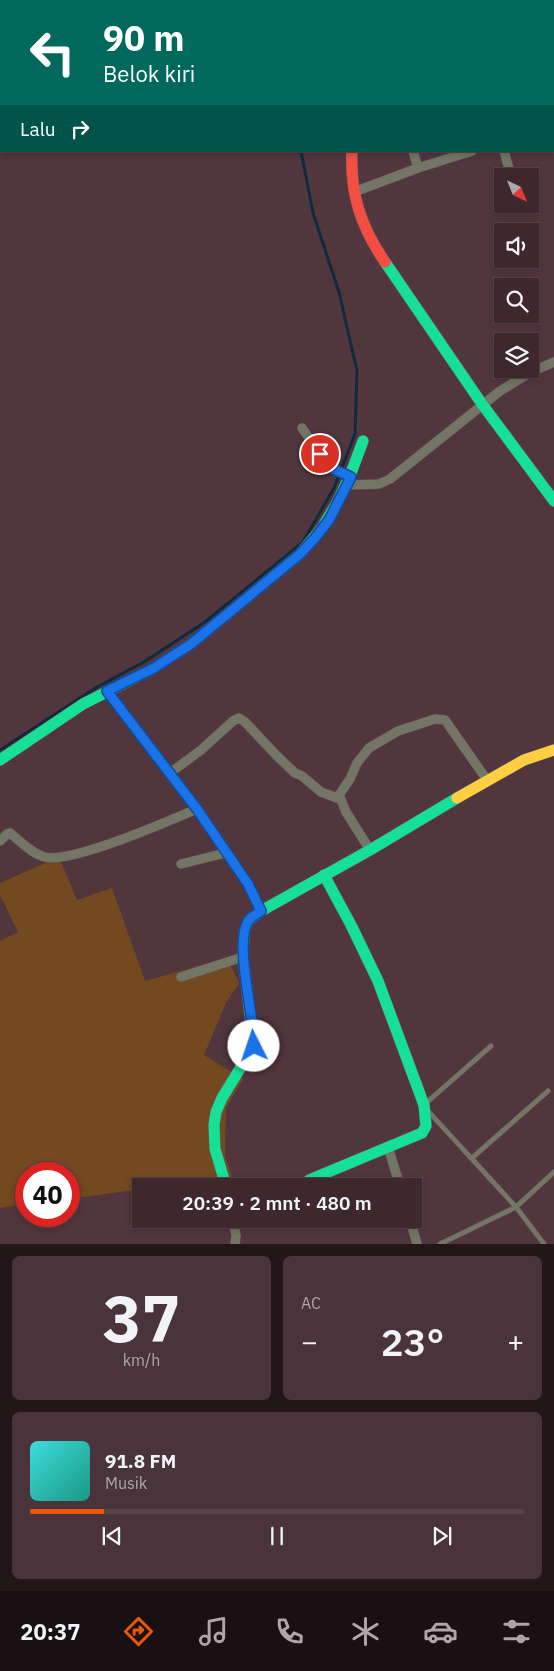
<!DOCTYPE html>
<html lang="id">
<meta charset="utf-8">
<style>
:root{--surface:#3d282e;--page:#48343a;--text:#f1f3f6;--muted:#ada6aa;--line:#56444a;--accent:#ea580c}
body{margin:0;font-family:"IBM Plex Sans",sans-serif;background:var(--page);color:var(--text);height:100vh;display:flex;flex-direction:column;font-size:19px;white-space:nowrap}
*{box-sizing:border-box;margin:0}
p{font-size:16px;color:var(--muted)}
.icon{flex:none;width:28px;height:28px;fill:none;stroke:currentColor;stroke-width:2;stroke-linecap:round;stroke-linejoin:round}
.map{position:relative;height:1244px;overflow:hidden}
.panel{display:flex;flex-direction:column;gap:12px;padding:12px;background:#221619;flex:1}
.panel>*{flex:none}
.top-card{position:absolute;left:0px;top:0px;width:555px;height:152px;box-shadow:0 2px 8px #0003,0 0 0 1px var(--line);background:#00695c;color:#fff;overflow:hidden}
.needle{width:32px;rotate:137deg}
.buttons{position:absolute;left:494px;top:168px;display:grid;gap:10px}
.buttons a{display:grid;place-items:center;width:45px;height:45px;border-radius:0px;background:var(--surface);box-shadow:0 2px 8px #0003,0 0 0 1px var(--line);font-size:25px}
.speed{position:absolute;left:15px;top:1162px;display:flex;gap:10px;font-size:25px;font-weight:700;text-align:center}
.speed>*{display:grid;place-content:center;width:65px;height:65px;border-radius:50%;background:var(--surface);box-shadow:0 2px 8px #0003,0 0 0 1px var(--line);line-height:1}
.speed .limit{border:8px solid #d22;background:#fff;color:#111}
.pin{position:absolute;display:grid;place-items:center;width:42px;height:42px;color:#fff;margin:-21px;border:2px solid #fff;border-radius:50%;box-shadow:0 1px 5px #0007}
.me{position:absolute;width:55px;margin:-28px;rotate:356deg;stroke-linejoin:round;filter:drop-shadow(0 0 4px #0008)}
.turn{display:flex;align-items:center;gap:18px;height:105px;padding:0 20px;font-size:22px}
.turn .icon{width:65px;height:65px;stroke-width:2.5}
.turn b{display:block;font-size:35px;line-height:42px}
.then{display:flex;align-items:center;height:48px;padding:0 20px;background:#0003;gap:10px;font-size:19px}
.big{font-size:38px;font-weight:600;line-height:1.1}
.panel .tile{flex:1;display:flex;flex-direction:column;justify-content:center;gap:8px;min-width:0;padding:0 18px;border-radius:8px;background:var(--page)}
.panel .dial{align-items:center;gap:0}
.dial b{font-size:65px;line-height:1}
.song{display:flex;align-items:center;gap:15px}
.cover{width:60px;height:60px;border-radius:8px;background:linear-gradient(135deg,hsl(180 70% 55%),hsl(170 70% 35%))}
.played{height:5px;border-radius:2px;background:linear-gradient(90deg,var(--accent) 15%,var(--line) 15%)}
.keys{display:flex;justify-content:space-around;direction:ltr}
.heat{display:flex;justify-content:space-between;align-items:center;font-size:28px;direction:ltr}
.panel .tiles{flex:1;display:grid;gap:12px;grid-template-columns:1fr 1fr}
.tile:last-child{grid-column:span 2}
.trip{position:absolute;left:132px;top:1178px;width:290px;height:50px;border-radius:0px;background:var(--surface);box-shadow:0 2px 8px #0003,0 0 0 1px var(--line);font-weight:600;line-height:50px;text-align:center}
.dock{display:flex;height:80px;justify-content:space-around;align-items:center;background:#181012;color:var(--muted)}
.dock .icon{width:35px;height:35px}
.dock .selected{color:var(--accent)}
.dock b{font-size:22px;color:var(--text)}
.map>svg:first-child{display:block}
.green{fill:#73491f}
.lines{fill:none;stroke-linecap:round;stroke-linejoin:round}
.stream{stroke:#10293f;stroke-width:3}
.lane-casing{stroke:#6b5459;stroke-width:5.5}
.street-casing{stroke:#6b5459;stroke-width:10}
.fast-casing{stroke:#6b5459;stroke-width:12}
.slow-casing{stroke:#6b5459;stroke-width:12}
.jam-casing{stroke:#6b5459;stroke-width:12}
.lane{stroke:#737664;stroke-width:4.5}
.street{stroke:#737664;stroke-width:9}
.fast{stroke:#16e098;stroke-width:11}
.slow{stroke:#ffcf43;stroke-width:11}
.jam{stroke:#f24e42;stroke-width:11}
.route-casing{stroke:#114b97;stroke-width:12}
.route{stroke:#1a73e8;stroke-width:9}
</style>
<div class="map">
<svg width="554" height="1244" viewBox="0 0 554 1244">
<rect width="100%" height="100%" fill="#51363d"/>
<!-- green -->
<path class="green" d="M59 857 77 900 112 888 145 981 227 958 239 983 226 1003 204 1055 243 1079 226 1108 225 1156 233 1178 166 1186H141V1189L69 1199V1174H26V1204L0 1208V941L18 932 0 895V883Z"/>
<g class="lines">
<!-- stream -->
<g class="stream">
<path d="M274 0V1"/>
<path d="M0 750 97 687 144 662 205 622 303 542 334 488 355 434 357 371 339 292 313 213 301 151"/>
</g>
<defs>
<g id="lane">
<path d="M0 21H1"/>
<path d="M426 1103 491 1046"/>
<path d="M428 1111 516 1207 544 1244"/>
<path d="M472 1158 548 1091"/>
<path d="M440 1244 516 1207 554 1172"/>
</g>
<g id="street">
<path d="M413 151 418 168"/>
<path d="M504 151 511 176"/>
<path d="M354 192 418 168 472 151"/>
<path d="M302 428 329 467 349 477"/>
<path d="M347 485 379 484 390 479 500 391 531 372 554 362"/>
<path d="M107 691 197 809 248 884 261 911"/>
<path d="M170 773 201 750 233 721 239 718 245 722 277 756 295 773 302 776 321 792 340 799"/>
<path d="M0 841 7 834 10 833C20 841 32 854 45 857 71 864 168 821 197 809"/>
<path d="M370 850 346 812 339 795 350 779 357 763 369 748 398 731 435 719 445 720 487 780"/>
<path d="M181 864 225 853"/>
<path d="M181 977 243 957"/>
<path d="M388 1147 400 1186"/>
<path d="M233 1219 236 1236 235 1244"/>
<path d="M410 1219 417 1244"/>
</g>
<g id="fast">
<path d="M332 0V1"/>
<path d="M385 262 482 404 554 501"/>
<path d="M0 760 83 704 154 668 191 644 300 554 322 528 338 501 351 473 363 441"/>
<path d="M309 1180 422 1133 426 1126 424 1105 378 981 351 925 324 875"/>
<path d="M226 1186 215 1149 214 1125 216 1112 222 1098 254 1046 243 957 244 932 249 920 261 911 370 850 457 798"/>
</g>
<path id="slow" d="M457 798 524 760 554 750"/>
<path id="jam" d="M352 151C350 194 361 227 385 262"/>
</defs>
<!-- lane casing -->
<use href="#lane" class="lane-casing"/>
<!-- street casing -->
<use href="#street" class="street-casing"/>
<!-- fast casing -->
<use href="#fast" class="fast-casing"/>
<!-- slow casing -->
<use href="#slow" class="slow-casing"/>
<!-- jam casing -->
<use href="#jam" class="jam-casing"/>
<!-- lane -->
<use href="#lane" class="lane"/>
<!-- street -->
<use href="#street" class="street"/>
<!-- fast -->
<use href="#fast" class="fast"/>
<!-- slow -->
<use href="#slow" class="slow"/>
<!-- jam -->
<use href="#jam" class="jam"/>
</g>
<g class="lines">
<defs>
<path id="route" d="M254 1046C255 1018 233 941 249 920 252 916 257 914 261 911L248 884 197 809 107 691 154 668 191 644 300 554 315 538 329 520 351 477 329 467 320 454"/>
</defs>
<!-- route casing -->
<use href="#route" class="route-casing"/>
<!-- route -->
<use href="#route" class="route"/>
</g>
</svg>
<div class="buttons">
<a><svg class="needle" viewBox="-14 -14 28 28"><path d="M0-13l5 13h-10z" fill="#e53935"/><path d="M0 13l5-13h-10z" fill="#ada6aa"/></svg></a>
<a><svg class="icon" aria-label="sound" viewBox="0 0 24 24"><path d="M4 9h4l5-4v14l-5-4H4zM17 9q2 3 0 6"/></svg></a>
<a><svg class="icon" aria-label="search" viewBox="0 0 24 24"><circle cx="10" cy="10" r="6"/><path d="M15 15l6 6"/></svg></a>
<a><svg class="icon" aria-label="layers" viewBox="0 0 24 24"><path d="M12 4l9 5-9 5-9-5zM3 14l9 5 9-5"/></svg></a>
</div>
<div class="speed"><div class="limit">40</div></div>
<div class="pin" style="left:320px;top:454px;background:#d93025"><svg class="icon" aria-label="arrive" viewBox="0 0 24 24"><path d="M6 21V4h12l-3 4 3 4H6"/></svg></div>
<svg class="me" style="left:254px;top:1046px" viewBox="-20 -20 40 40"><circle r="19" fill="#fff"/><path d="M0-13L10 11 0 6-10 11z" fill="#1a73e8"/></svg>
<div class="trip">20:39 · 2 mnt · 480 m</div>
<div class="top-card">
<div class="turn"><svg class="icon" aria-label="left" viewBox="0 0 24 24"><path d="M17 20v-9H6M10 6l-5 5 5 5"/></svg><div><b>90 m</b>Belok kiri</div></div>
<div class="then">Lalu<svg class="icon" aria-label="right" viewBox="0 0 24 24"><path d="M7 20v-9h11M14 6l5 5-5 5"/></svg></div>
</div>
</div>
<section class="panel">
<div class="tiles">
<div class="tile dial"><b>37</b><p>km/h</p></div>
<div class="tile"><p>AC</p>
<div class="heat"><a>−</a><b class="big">23°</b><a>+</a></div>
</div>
<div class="tile">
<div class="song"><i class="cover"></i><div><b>91.8 FM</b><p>Musik</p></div></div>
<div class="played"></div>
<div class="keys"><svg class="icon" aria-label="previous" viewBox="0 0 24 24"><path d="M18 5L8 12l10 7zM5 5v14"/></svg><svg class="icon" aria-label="pause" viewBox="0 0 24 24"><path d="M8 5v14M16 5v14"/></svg><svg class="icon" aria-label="next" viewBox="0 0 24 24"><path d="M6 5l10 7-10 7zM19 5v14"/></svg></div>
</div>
</div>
</section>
<nav class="dock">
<b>20:37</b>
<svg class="icon selected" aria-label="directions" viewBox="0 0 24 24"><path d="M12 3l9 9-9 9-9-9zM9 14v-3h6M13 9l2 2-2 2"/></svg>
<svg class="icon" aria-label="music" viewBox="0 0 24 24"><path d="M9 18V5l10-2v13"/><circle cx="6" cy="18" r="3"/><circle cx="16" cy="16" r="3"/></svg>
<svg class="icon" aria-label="phone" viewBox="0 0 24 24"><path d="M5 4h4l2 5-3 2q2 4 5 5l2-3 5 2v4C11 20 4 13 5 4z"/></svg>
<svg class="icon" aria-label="climate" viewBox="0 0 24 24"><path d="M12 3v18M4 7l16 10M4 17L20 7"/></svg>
<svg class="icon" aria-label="car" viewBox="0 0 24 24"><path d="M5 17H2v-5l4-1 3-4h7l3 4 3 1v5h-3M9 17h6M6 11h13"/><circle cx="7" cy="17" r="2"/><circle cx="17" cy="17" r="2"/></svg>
<svg class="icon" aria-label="filters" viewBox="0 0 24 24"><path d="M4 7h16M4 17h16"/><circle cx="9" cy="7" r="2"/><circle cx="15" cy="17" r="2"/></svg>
</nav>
